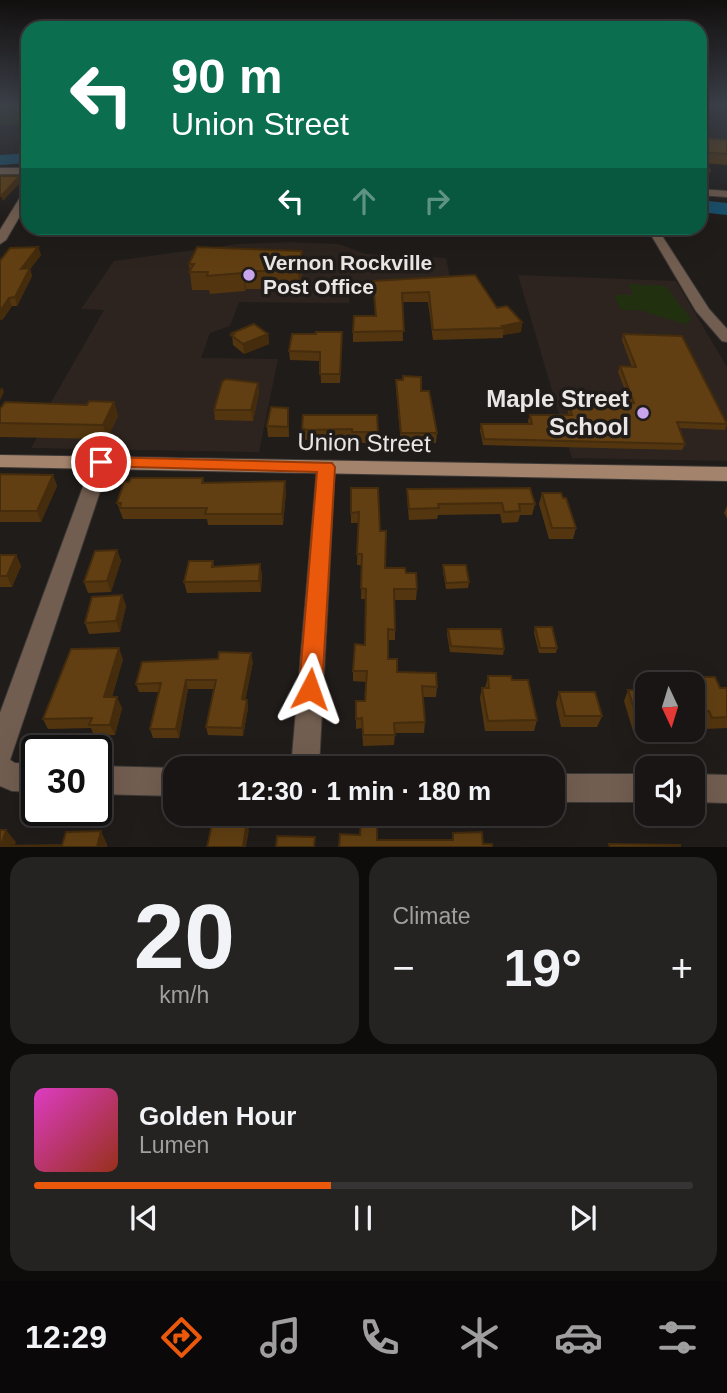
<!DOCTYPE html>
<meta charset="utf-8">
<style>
:root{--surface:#181514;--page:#252222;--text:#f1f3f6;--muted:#9f9fa0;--line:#363434;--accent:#ea580c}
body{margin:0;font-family:Helvetica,sans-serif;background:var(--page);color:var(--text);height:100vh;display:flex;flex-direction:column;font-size:26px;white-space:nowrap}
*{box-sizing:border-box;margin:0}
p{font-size:23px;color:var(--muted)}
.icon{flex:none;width:38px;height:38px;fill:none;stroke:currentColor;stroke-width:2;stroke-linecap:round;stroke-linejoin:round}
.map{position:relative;height:847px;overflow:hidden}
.details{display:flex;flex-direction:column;gap:10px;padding:10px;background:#0d0c0b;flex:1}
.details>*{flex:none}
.banner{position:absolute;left:21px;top:21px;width:686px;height:214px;border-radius:21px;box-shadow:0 7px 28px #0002,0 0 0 2px var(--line);background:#0b6e4f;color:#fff;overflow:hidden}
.needle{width:46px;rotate:176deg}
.controls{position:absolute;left:635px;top:672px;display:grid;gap:14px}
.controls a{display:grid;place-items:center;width:70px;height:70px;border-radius:14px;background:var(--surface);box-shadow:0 7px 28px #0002,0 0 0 2px var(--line);font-size:35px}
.speed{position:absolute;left:21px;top:735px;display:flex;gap:14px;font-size:35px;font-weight:700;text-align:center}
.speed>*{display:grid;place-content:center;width:91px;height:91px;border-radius:50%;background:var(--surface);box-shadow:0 7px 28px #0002,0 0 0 2px var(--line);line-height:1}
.speed .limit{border:4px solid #111;border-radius:10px;background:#fff;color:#111}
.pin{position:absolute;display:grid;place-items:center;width:60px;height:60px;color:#fff;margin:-30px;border:4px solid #fff;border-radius:50%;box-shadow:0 2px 7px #0007}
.me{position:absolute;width:77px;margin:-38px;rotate:4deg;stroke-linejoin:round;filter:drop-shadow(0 0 5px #0008)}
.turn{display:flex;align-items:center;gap:24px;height:147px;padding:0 35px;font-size:32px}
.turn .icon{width:91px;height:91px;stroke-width:2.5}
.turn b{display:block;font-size:49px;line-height:60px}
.lanes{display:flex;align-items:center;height:66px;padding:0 35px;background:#0003;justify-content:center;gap:35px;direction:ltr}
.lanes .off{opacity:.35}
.big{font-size:52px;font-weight:800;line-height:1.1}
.details .widget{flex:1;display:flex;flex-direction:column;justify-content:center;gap:10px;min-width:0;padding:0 24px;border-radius:21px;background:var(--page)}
.details .dial{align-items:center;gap:0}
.dial b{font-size:91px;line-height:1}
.song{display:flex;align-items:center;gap:21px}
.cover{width:84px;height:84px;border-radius:10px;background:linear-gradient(135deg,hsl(310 70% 55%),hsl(10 70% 35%))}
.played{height:7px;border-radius:4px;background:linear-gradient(90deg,var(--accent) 45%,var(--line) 45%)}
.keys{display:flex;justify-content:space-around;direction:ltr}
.heat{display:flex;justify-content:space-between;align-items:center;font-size:38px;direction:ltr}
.details .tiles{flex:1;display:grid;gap:10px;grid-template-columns:1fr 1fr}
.widget:last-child{grid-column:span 2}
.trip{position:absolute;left:163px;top:756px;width:402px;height:70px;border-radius:21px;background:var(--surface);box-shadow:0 7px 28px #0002,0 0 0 2px var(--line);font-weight:800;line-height:70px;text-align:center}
.tab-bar{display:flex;height:112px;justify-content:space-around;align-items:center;background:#0a0808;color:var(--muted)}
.tab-bar .icon{width:49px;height:49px}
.tab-bar .active{color:var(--accent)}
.tab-bar b{font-size:32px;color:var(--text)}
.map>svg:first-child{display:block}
.built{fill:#2d241f}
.green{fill:#213110}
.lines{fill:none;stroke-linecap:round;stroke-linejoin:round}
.river{fill:#16506d;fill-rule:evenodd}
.street-casing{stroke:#3c3836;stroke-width:2}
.secondary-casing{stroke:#3c3836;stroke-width:2}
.street{fill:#725e50;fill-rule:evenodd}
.secondary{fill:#a3836c;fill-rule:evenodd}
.wall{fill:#53360f}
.shaded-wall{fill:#442c0d}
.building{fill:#613f12;stroke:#442c0d;stroke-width:2}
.route{fill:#ea580c;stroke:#983908;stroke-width:2}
.poi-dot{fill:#c9a5ee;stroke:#201c1a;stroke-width:2.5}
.labels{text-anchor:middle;stroke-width:7;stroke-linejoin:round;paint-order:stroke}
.far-poi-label{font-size:21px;font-weight:bold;fill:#e9e6e5;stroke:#201c1a;text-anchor:start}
.poi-label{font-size:24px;font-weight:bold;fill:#e9e6e5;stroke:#201c1a;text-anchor:end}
.street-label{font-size:24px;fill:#e9e6e5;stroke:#201c1a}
</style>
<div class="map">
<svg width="727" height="847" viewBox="0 0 727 847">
<rect width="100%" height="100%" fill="#201c1a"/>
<!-- built -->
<g class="built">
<path d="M291 242 339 244 366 254 446 258 451 282 350 285 349 303 239 302 230 326 210 333 201 358 278 359 259 452 31 448 45 423 42 418 104 310 81 309 114 261 237 244Z"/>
<path d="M518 275 676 281 727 367V461L572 458Z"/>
</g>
<!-- green -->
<g class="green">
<path d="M0 104H28V126L0 125Z"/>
<path d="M629 284 665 286 692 320 685 324 639 310H621L614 295H632L636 302Z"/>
</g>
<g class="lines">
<!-- river -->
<g class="river">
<path d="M28 153V163L0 165V155Z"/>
<path d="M700 200 727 203V215L700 212Z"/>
</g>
<defs>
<g id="street">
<rect x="0" y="168" width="28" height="6"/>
<path d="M700 189 727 191V197L700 195Z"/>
<path d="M28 190V202L6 240 0 244V230L24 191Z"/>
<path d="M647 228H657L709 309 727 329V342L722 341 696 311Z"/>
<path d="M101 456 108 458 110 462 10 760 15 763 37 764V792L12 791 0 786V713L92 462 94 458Z"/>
<path d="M326 461 333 462 335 467 319 768H291L317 467 319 462Z"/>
<path d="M96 766 175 768V796L96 794Z"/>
<rect x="553" y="774" width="95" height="28"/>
<path d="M693 774 727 775V803L693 802Z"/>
</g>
<path id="secondary" d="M0 455 727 467V481L0 467Z"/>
</defs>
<!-- street casing -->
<use href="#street" class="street-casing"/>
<!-- secondary casing -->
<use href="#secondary" class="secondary-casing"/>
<!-- street -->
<use href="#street" class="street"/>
<!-- secondary -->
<use href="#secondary" class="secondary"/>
</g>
<!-- wall -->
<g class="wall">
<path d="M705 104H727V107L706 106Z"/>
<path d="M700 138 727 140V165L705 163 710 171 707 182H700Z"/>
<path d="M38 247 41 255 30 269 32 276 17 306H12L3 319 0 320V261Z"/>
<path d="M302 251 303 268 299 289H246L245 291 210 294 209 290H192L189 264Z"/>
<path d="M475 275 497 308 522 322 521 332 503 335V338L433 340 428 302H402L403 341 353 342V332L375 316 373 281Z"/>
<path d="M232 333 268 334 269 344 244 354 233 345Z"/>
<path d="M316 334 342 341 340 383H321L320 361 290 360 289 351Z"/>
<path d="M623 334 727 423 725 430 679 428 685 444 682 450 483 445 480 430 481 424H529L528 421 530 415H569L566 406 568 401 630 403 618 372 620 366 632 367 622 340Z"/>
<path d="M396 380 421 391 437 433 436 443H401L396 390Z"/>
<path d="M258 383 259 393 253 421 215 420 214 410Z"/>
<path d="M114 402 118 416 107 439 0 437V409L87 405Z"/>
<path d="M288 408 289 437H268L267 426Z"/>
<path d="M303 415 378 432V443H352V440H306L303 439 302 428Z"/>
<path d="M0 474 53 475 57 486 41 522H0Z"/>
<path d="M203 478 204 483 286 492 283 525H208L207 519H123L117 503Z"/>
<path d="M351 488 380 531 385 568 406 573 417 589 416 600H395V640H388V659L397 672 437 687 436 697H423L425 722 424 733H395L394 745 363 746 362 728 356 729V701H365L366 682 353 681V671L365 645 366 599H361L362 565H357L358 523H351Z"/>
<path d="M407 489 535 504 532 515H520L518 522 502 523 500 514 438 515 437 519 409 520 407 499Z"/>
<path d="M542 493 576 528 573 539H549L539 504Z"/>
<path d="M727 506V518L724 513Z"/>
<path d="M117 550 121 561 111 592 88 593 84 582Z"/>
<path d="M0 555H16L21 566 12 587H0Z"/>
<path d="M213 561 214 566 260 564 262 575 261 592 187 593 184 582Z"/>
<path d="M443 565 469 582 468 588 446 589 443 571Z"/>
<path d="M122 595 126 606 120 632 89 634 85 623Z"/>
<path d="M535 627 557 648 556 653H539L534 633Z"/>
<path d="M448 629 504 649 503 655 450 652 447 634Z"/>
<path d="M123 659 112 697 122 708 115 735 94 736 91 728 48 729 43 719Z"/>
<path d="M253 662 245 700H247L248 708 243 736 208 735 206 727 214 689H188L179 738H153L150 729 159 692H139L136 684Z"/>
<path d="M488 676 512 680 537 720 534 731H485L480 698 482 688H485Z"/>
<path d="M694 677 720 688H727V728L705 729 702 722H693V684H690Z"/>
<path d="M628 690H648V730H665V731H633L624 701Z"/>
<path d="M559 692 602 716 597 727H561L556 703Z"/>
</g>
<!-- shaded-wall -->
<g class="shaded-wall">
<path d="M20 176 22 181 3 201 1 196Z"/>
<path d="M38 247 41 255 30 269 32 276 17 306 15 297 21 269Z"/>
<path d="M302 251 303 268 299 289 298 271Z"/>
<path d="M244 271 246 289 245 291 243 273Z"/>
<path d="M9 298 12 306 3 319 0 320V311Z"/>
<path d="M522 322 521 332 503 335 504 328 502 326Z"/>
<path d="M268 334 269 344 244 354 243 344Z"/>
<path d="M258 383 259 393 253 421 251 410Z"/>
<path d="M2 387 4 392 0 400V390Z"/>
<path d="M114 402 118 416 107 439 103 425Z"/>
<path d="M53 475 57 486 41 522 37 511Z"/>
<path d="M285 481 286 492 283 525 282 514Z"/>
<path d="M117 550 121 561 111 592 107 581Z"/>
<path d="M16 555 21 566 12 587 7 576Z"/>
<path d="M260 564 262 575 261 592 259 581Z"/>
<path d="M122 595 126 606 120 632 116 621Z"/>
<path d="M119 648 123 659 109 708 104 697Z"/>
<path d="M251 653 253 662 244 708 242 699Z"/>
<path d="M186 680 188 689 179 738 176 729Z"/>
<path d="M117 697 122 708 115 735 110 725Z"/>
<path d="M247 700 248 708 243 736 242 728Z"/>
<path d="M247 821 249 831 246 847H243Z"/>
<path d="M6 830 16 842 14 847 1 846Z"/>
<path d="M101 831 107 844V847H97Z"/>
</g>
<!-- building -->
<g class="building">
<path d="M700 138 727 140V154L700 152Z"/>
<path d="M700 153 710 171H700Z"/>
<path d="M0 176H20L1 196H0Z"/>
<path d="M38 247 21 269 30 268 15 297 9 298 0 311V261L10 248Z"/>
<path d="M197 247 302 251 298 271H244L243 273 207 276 208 272H189L194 264H189Z"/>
<path d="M475 275 497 308 507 306 522 322 502 326 504 328 433 330 429 292 402 293 404 331 353 332 354 316H376L373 281Z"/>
<path d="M254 324 268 334 243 344 231 335 234 334 232 333Z"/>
<path d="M316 332H342L340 374H320V352L289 351 292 334H316Z"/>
<path d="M623 334 682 336 727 424 677 422 685 444 484 439 481 424H532L530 415H572L568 401 634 403 620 366 636 367Z"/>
<path d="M403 376 421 377V391H429L437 433H401L396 380H403Z"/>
<path d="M226 379 258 383 251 410H214L222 382Z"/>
<path d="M89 401 114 402 103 425 0 423V409L5 402 87 405Z"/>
<path d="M271 407 288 408V427L267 426Z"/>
<path d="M303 415H377L378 432H352V429L306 430 302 428Z"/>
<path d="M0 474 53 475 37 511H0Z"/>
<path d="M131 478H203L202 483 285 481 282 514H205L207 508H120L121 503H117L124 482H129Z"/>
<path d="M351 488H378L380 531H386L385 568H405L406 573H416L417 589H394L395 630 388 629V659H397V672L436 673 437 687 422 686 425 722 394 723 395 735H363L362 718 356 719V701H365L367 671H353L355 644 365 645 366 589 361 588 362 554H357L359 512 351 513Z"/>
<path d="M530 488 535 504H519L520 511 504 512 502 503 438 504 439 508 409 509 407 489Z"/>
<path d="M542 493H561L563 498H566L576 528H552Z"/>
<path d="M117 550 107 581 84 582 95 551Z"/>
<path d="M0 555H16L7 576H0Z"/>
<path d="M189 561H213L212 567 260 564 259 581 184 582Z"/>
<path d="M443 565H466L469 582 446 583Z"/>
<path d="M122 595 116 621 85 623 92 597Z"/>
<path d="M535 627H552L557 648H540Z"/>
<path d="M448 629H501L504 649 451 646Z"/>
<path d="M119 648 104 697H117L110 725H89L92 718 43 719 71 649Z"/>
<path d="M219 652 251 653 242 699 247 700 242 728 206 727 216 680H186L176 729H150L161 683 136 684 142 662 218 659Z"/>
<path d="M488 676H511L512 680H528L537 720 488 721 482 688H489Z"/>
<path d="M694 677H715L720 688H727V717L712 718 709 711 693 712V694H701Z"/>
<path d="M628 690H648V720H638Z"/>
<path d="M559 692H595L602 716H565Z"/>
<path d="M213 820 247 821 243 847H207Z"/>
<path d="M361 822 377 823V840H453V833L482 832 483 844H492V847H339L340 834 360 835Z"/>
<path d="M0 830H6L1 846 62 845 66 832 101 831 97 847H0Z"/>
<path d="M277 836 315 837 314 847H276Z"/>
<path d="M609 844 680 845V847H610Z"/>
</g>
<!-- sky -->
<linearGradient id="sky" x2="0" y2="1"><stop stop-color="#120f0e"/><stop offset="0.47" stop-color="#3c4049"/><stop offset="1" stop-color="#3c4049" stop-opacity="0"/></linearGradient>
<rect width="727" height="223" fill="url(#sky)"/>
<!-- route -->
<path class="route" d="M101 457 332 463 335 467 322 689 318 697 310 700 302 697 299 689 317 472 95 466 92 462 95 458Z"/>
<!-- markers -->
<g class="poi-dot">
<circle cx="249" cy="275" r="7"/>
<circle cx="643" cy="413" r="7"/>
</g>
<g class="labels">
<!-- far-poi labels -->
<g class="far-poi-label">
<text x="263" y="270">Vernon Rockville<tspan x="263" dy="24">Post Office</tspan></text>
</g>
<!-- poi labels -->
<g class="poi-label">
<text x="629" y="407">Maple Street<tspan x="629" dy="28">School</tspan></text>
</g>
<!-- street labels -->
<g class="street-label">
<text transform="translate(364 443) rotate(1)" y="8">Union Street</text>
</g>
</g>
</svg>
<div class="controls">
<a><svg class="needle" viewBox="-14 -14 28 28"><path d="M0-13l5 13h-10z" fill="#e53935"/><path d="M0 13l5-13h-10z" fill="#9f9fa0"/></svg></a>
<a><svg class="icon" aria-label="sound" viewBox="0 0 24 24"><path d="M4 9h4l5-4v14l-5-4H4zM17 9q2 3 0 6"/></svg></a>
</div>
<div class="speed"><div class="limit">30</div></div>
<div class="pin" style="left:101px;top:462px;background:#d93025"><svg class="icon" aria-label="arrive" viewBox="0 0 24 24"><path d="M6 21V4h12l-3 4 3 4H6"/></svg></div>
<svg class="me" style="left:310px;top:689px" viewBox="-20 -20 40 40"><path d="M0-17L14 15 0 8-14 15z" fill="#ea580c" stroke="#fff" stroke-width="4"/></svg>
<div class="trip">12:30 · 1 min · 180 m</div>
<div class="banner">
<div class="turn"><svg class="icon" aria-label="left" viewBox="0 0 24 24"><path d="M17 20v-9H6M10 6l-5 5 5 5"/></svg><div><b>90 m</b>Union Street</div></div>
<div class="lanes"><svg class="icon" aria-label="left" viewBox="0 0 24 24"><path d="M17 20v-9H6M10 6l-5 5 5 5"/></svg><svg class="icon off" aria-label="ahead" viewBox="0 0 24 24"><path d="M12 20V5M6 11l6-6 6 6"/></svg><svg class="icon off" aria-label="right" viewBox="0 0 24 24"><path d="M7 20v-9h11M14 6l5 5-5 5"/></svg></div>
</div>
</div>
<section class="details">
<div class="tiles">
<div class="widget dial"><b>20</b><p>km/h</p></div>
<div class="widget"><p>Climate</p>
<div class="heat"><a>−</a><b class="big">19°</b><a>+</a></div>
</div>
<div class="widget">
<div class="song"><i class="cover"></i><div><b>Golden Hour</b><p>Lumen</p></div></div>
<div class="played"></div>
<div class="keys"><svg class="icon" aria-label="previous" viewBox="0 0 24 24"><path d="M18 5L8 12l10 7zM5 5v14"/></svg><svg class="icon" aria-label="pause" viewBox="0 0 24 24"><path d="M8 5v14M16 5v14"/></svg><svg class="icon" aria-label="next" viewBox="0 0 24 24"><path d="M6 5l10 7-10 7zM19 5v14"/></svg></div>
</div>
</div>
</section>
<nav class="tab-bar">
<b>12:29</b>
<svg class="icon active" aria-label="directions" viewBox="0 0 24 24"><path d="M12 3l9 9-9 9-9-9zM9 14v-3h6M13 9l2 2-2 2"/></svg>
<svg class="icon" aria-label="music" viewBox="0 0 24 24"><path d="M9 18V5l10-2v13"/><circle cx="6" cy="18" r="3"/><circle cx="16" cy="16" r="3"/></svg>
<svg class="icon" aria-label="phone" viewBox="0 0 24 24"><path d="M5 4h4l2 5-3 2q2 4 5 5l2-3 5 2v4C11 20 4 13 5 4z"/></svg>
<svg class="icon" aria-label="climate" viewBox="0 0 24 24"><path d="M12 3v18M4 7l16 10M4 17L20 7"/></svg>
<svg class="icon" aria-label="car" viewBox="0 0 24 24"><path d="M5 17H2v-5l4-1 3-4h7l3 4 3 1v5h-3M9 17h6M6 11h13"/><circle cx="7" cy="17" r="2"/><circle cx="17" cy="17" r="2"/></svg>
<svg class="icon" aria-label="filters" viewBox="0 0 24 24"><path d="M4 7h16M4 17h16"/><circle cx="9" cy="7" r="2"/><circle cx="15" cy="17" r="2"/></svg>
</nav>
